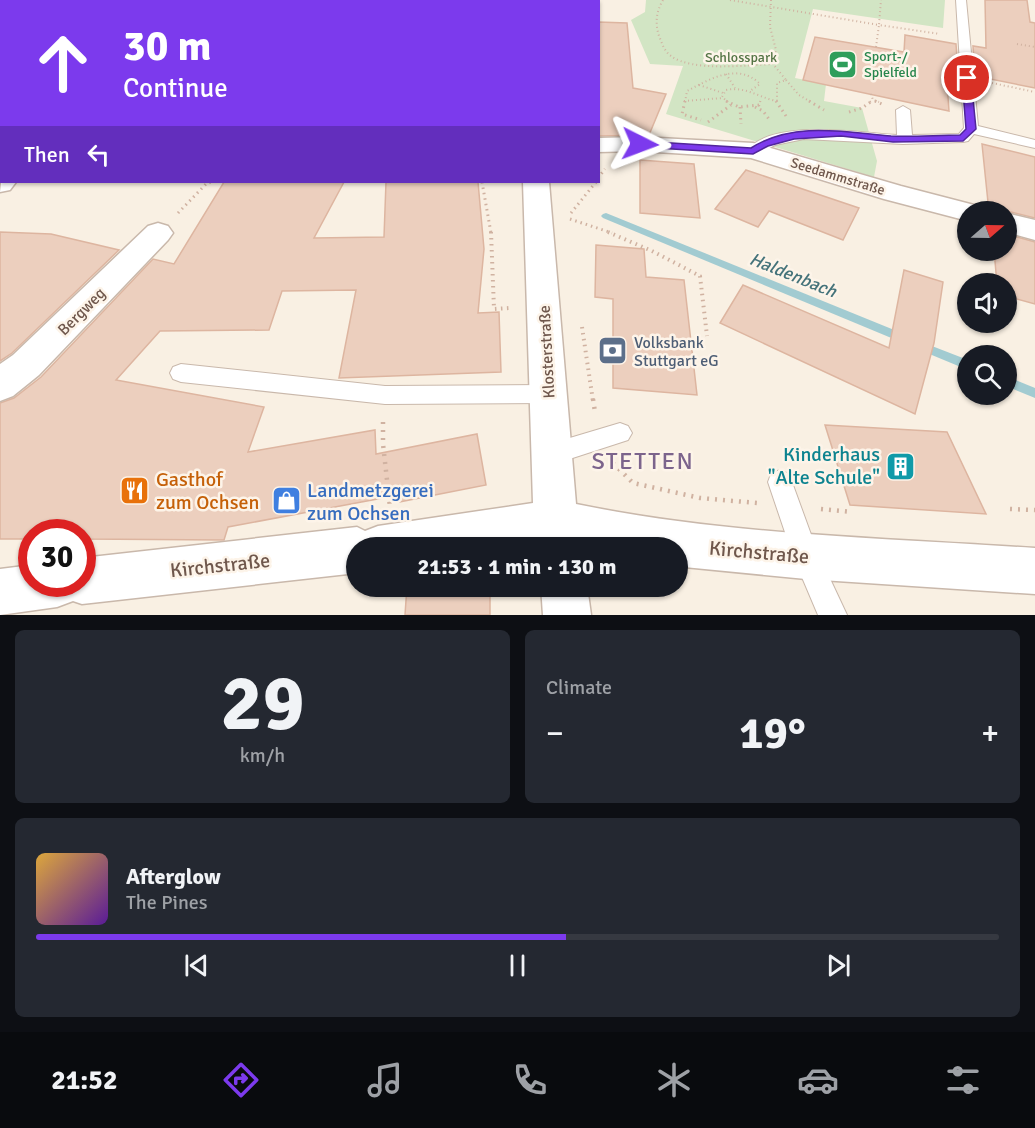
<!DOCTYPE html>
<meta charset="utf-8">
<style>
:root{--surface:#171b24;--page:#242831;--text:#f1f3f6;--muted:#9ea1a6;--line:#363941;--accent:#7c3aed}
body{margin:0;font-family:Signika,sans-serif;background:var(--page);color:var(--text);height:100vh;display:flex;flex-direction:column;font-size:22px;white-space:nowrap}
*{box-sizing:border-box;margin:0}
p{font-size:20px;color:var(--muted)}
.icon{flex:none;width:33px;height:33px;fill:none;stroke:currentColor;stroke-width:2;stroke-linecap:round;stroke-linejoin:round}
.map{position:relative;height:615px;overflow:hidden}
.side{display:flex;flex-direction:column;gap:15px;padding:15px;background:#0d0f14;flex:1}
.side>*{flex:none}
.banner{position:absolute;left:0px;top:0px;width:600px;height:183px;box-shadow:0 2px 4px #0004;background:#7c3aed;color:#fff;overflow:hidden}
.needle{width:39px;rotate:70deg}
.controls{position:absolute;left:957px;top:201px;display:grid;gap:12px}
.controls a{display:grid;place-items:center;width:60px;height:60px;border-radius:50%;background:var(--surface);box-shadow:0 2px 4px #0004;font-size:30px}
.speed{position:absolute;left:18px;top:519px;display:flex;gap:12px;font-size:30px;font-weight:700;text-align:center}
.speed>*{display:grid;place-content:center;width:78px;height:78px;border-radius:50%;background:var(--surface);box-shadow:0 2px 4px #0004;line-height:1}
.speed .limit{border:9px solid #d22;background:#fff;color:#111}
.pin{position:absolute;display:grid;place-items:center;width:51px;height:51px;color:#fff;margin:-26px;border:3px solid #fff;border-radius:50%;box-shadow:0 2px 6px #0007}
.me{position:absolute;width:66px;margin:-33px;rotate:93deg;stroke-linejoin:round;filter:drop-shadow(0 0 4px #0008)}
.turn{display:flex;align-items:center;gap:21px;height:126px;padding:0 24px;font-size:27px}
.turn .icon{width:78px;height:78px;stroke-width:2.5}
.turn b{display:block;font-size:42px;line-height:51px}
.then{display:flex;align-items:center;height:57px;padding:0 24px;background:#0003;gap:12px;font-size:22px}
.big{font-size:45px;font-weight:800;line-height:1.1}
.side .widget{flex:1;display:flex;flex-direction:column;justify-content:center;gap:9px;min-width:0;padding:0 21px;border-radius:9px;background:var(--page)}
.side .dial{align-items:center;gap:0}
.dial b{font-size:78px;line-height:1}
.song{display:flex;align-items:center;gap:18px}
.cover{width:72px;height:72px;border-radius:9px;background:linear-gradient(135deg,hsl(40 70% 55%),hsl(270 70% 35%))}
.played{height:6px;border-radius:3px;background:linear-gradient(90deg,var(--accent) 55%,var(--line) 55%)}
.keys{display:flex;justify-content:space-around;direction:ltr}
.heat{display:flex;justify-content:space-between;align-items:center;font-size:33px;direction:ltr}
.side .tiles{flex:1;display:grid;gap:15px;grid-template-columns:1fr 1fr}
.widget:last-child{grid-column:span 2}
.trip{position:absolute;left:346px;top:537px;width:342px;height:60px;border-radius:30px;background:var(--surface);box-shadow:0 2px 4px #0004;font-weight:800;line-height:60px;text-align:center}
.dock{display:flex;height:96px;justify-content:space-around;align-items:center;background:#090b0e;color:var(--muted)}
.dock .icon{width:42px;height:42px}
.dock .selected{color:var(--accent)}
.dock b{font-size:27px;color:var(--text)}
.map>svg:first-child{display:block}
.green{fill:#d2e5c4}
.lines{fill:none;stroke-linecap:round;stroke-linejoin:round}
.stream{fill:#a2cbd1;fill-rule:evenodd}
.building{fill:#eccfbe;stroke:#ddb5a0;stroke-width:1.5}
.service-casing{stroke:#c9b8ab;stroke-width:2}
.minor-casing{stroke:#c9b8ab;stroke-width:3}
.secondary-casing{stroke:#cebaac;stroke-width:3}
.path-far3{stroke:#d0b2a1;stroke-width:2;stroke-dasharray:1 3;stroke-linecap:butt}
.path-far2{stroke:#d0b2a1;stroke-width:3;stroke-dasharray:1.5 4;stroke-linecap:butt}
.path-far1{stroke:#d0b2a1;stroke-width:4;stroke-dasharray:1.5 4.5;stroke-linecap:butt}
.path{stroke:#d0b2a1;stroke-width:4.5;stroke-dasharray:2 6;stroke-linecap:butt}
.service{fill:#fff;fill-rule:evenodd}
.minor{fill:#fff;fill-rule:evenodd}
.secondary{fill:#fff;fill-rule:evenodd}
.route{fill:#7c3aed;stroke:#51269a;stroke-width:1.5}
.labels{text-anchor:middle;stroke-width:5;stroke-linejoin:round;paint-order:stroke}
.far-leisure-label{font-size:14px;fill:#27864d;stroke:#fdf4e9;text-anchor:start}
.far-park-label{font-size:14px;fill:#547445;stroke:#fdf4e9}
.far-street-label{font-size:14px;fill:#6f574c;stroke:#fdf4e9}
.street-label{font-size:16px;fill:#6f574c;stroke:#fdf4e9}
.service-label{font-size:16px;fill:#4e5e75;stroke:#fdf4e9;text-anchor:start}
.water-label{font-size:18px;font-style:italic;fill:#45737a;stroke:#fdf4e9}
.near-culture-label{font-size:20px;fill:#0d838f;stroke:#fdf4e9;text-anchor:end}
.near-food-label{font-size:20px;fill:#c56008;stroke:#fdf4e9;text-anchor:start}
.near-shop-label{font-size:20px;fill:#366cbe;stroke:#fdf4e9;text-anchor:start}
.near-street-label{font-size:20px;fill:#6f574c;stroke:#fdf4e9}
.near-quarter-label{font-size:24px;letter-spacing:1.5px;fill:#7c648c;stroke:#fdf4e9}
</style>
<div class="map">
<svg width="1035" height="615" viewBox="0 0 1035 615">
<rect width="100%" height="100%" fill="#f9f0e3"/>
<!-- green -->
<path class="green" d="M646 0H945L943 28 813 9 795 78 826 84 824 101 862 108 877 161 874 177 666 114 683 66 650 64 631 20 645 12Z"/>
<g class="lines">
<!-- stream -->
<g class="stream">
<path d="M606 213 909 336 910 339 909 342H901L603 218 601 216 603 214Z"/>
<path d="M919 341 968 360V370L915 348 913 345 915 342Z"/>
<path d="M1006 376 1035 388V398L1006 386Z"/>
</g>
</g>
<!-- building -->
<g class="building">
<path d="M985 0H1027L1030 22 1035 23V88L975 76 973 46 986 48Z"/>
<path d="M598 22 627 23 633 88 666 94 649 135 598 136Z"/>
<path d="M905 35 956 44 958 72 946 70 949 111 803 80 815 37 904 52Z"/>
<path d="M982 144 1035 157V218L1007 211 989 212Z"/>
<path d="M640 160 694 164 700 218 640 213Z"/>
<path d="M746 170 859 208 843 240 769 211 758 227 715 209Z"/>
<path d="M224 182H344L314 238 384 237 386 182H478L484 249 478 313 499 312 501 372 339 378 356 290 282 291 269 330 160 331 116 380 264 407 248 452 375 430 376 454 477 434 486 485 399 502V495L228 527 224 540 82 539V532H32V539H0V403L14 398 41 377 153 259 174 264Z"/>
<path d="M0 232 51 234 119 250 12 353 0 361Z"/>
<path d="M1006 234 1035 242V304L1006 296V284H997L994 250H1006Z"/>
<path d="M596 245 644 249 646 277 684 280 697 395 613 388V299L595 297Z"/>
<path d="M904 270 943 282 934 343 915 414 720 323 743 285 889 348Z"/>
<path d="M825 425 947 432 986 514 850 505Z"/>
<path d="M407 586H490V615H405Z"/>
</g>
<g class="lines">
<defs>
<g id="service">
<path d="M474 0H484L485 2H474Z"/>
<path d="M956 0H966L978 126 1035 140V148L974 134 968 141 963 142 903 144 804 139 775 145 758 154H748L746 151C773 118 859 133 897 135L896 110 903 106 910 110 912 135 959 134 964 128Z"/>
<path d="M181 364 385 386 548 385 556 387 559 394 556 401 548 403 385 404 181 382 173 379 170 373 173 367Z"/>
<path d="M620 423 628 426 632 433 628 440 551 465 543 462 539 454 543 446Z"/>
<path d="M780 470 789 474 817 551 847 615H818L793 556 768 482 771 474Z"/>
</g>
<g id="minor">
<path d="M214 0H232L213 2Z"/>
<path d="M640 137 753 143 901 186 978 206 982 212H968V221L884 199 751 158 640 151 598 152V138Z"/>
<path d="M2 174V182H16L10 190 0 192Z"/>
<path d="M523 182H549L576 504C726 535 882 538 1035 548V594L806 579 684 567H678V548H357V573L82 604 73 601 57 607 0 615V569L32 565V584H82V558L357 527 365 531 378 526 533 503Z"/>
<path d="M1006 213 1035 220V240L1006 232Z"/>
<path d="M158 223 168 226 173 233 168 240 39 375 13 396 0 401V364L13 355 148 226Z"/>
<path d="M541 586H587L591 615H543Z"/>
</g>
<g id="secondary">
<path d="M109 0H140L141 2H110Z"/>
<path d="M517 0H541L516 2Z"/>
</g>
</defs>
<!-- service casing -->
<use href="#service" class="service-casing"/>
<!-- minor casing -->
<use href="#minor" class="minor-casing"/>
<!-- secondary casing -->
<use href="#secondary" class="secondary-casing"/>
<!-- path-far3 -->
<g class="path-far3">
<path d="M663 0C656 12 655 23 659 36 662 43 664 51 671 56 692 72 747 65 773 64"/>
<path d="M730 0 879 25 881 0"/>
<path d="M771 0 770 27 776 50 773 64 786 80 777 83V102"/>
<path d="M1017 44 1035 47"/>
<path d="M876 47 879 25 940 34"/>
<path d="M726 74 735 88"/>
<path d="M786 80 799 95 811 102"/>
<path d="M992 83 1035 92"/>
<path d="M699 85 723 93"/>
<path d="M871 94 873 100 879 102"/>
<path d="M684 101 723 98"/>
<path d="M685 102 687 91C710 79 738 62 760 84L750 91"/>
<path d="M728 102 722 97 726 90C745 86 758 97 776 101"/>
<path d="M760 102 761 99"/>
<path d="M870 102 873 100"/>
</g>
<!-- path-far2 -->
<g class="path-far2">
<path d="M685 101 682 114 701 120"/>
<path d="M726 101 739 107 759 105 760 101"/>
<path d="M776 101 786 116"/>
<path d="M809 101 824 110"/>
<path d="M875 101 882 104"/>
<path d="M740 107 741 124"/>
<path d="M755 107 763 111 769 119"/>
<path d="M849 112 862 108 872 101"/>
<path d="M708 122 731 105"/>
<path d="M598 178 605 169"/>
<path d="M482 182 491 233"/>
<path d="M178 213 207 183 211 182"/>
<path d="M571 213 596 182"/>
<path d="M570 219 612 233"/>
</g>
<!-- path-far1 -->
<g class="path-far1">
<path d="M491 232 494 309 510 308"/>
<path d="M608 232 652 251 700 276 707 336"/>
<path d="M582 327 593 401"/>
</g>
<!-- path -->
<g class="path">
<path d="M593 399 595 412"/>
<path d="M383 422V444L390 507"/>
<path d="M613 463 633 483 700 498 757 503"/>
<path d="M821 509 852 512"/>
<path d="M1010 509 1035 510"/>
</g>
<!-- service -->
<use href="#service" class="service"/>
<!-- minor -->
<use href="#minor" class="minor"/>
<!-- secondary -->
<use href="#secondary" class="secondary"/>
</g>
<!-- route -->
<path class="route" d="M967 75 971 78 976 129 963 141 893 142 841 136 794 139 768 146 753 154 640 147 634 144 640 141 751 148C793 121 845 132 891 136 914 137 938 135 960 135L966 129 962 78Z"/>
<!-- icons -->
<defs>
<symbol id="stadium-square" viewBox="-11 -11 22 22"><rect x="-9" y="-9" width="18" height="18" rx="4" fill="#2e9e5b" stroke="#fdf4e9"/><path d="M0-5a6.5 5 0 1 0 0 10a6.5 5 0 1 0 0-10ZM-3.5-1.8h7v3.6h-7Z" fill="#fff"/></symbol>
<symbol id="bank-square" viewBox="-11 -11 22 22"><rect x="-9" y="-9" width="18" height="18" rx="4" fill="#5c6f8a" stroke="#fdf4e9"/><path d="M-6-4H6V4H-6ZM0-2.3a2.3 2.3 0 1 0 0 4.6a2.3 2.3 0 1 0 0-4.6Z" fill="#fff"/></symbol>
<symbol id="building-square" viewBox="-11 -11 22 22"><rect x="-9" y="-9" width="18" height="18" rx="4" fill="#0f9aa8" stroke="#fdf4e9"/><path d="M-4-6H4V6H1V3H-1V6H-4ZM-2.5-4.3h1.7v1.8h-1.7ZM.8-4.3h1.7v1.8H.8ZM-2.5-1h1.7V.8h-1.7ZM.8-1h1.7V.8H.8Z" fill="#fff"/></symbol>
<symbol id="restaurant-square" viewBox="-11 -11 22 22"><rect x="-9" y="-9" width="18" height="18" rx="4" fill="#e8710a" stroke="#fdf4e9"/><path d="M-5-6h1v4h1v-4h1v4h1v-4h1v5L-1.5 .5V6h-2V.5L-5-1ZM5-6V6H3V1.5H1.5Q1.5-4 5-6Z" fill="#fff"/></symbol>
<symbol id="shop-square" viewBox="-11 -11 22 22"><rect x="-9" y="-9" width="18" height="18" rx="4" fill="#3f7fe0" stroke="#fdf4e9"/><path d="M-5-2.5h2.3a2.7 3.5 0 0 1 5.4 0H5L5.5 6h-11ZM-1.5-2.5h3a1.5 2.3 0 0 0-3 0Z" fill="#fff"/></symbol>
</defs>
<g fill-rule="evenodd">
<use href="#stadium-square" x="826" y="48" width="33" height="33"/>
<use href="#bank-square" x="596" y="334" width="33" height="33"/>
<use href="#building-square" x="884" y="450" width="33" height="33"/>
<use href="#restaurant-square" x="118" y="474" width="33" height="33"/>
<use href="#shop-square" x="270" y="484" width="33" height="33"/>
</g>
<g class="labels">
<!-- far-leisure labels -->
<g class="far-leisure-label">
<text x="864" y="61">Sport-/<tspan x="864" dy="16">Spielfeld</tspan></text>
</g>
<!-- far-park labels -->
<g class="far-park-label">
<text x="741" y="62">Schlosspark</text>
</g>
<!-- far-street labels -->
<g class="far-street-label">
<text transform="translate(838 176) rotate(17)" y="5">Seedammstraße</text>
</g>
<!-- street labels -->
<g class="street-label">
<text transform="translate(81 311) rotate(-45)" y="6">Bergweg</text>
<text transform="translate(546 352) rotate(-93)" y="6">Klosterstraße</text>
</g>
<!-- service labels -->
<g class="service-label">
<text x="634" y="348">Volksbank<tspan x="634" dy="18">Stuttgart eG</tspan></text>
</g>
<!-- water labels -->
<g class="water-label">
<text transform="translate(793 275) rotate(22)" y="6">Haldenbach</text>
</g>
<!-- near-culture labels -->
<g class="near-culture-label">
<text x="880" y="461">Kinderhaus<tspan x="880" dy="23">"Alte Schule"</tspan></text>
</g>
<!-- near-food labels -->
<g class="near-food-label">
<text x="156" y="486">Gasthof<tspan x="156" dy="23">zum Ochsen</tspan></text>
</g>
<!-- near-shop labels -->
<g class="near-shop-label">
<text x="307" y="497">Landmetzgerei<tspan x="307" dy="23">zum Ochsen</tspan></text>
</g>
<!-- near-street labels -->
<g class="near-street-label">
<text transform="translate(759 552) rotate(5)" y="7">Kirchstraße</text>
<text transform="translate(220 565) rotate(-6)" y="7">Kirchstraße</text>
</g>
<!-- near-quarter labels -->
<g class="near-quarter-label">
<text x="643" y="469">STETTEN</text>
</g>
</g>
</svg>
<div class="controls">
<a><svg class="needle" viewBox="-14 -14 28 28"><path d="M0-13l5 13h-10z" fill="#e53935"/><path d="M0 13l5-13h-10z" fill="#9ea1a6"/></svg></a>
<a><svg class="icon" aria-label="sound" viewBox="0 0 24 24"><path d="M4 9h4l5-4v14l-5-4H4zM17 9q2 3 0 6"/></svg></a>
<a><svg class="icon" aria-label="search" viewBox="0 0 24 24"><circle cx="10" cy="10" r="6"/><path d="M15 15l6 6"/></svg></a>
</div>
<div class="speed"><div class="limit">30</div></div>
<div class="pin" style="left:967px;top:78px;background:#d93025"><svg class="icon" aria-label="arrive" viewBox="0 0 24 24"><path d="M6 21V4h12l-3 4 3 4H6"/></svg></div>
<svg class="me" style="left:640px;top:144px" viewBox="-20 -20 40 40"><path d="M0-17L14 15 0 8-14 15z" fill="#7c3aed" stroke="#fff" stroke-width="4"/></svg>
<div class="trip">21:53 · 1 min · 130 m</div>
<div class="banner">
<div class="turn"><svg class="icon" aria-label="ahead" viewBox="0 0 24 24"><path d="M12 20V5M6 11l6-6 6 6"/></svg><div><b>30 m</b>Continue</div></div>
<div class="then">Then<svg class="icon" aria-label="left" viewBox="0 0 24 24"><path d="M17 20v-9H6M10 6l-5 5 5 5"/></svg></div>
</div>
</div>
<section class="side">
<div class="tiles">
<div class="widget dial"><b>29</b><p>km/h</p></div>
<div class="widget"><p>Climate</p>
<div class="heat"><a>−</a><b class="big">19°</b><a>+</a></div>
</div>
<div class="widget">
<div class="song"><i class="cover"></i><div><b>Afterglow</b><p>The Pines</p></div></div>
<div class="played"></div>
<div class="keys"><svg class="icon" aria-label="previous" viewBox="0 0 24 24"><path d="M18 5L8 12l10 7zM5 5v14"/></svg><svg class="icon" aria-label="pause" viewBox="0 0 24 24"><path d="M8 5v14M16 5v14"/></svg><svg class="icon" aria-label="next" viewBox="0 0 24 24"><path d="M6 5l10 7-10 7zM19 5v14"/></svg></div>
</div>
</div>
</section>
<nav class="dock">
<b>21:52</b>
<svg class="icon selected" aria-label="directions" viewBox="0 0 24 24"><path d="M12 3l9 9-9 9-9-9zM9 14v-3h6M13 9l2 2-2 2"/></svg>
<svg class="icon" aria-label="music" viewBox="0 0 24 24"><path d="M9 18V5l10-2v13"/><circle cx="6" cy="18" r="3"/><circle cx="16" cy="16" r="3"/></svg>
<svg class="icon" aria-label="phone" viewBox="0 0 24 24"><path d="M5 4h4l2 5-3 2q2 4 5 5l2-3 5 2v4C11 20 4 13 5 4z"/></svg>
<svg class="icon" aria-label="climate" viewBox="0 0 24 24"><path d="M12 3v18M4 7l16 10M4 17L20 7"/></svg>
<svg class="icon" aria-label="car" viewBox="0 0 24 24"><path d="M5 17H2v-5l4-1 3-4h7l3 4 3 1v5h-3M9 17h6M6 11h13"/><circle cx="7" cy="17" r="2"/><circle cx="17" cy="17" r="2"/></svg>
<svg class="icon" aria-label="filters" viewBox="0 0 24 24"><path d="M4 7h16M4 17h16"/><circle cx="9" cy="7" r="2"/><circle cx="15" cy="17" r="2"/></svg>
</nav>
